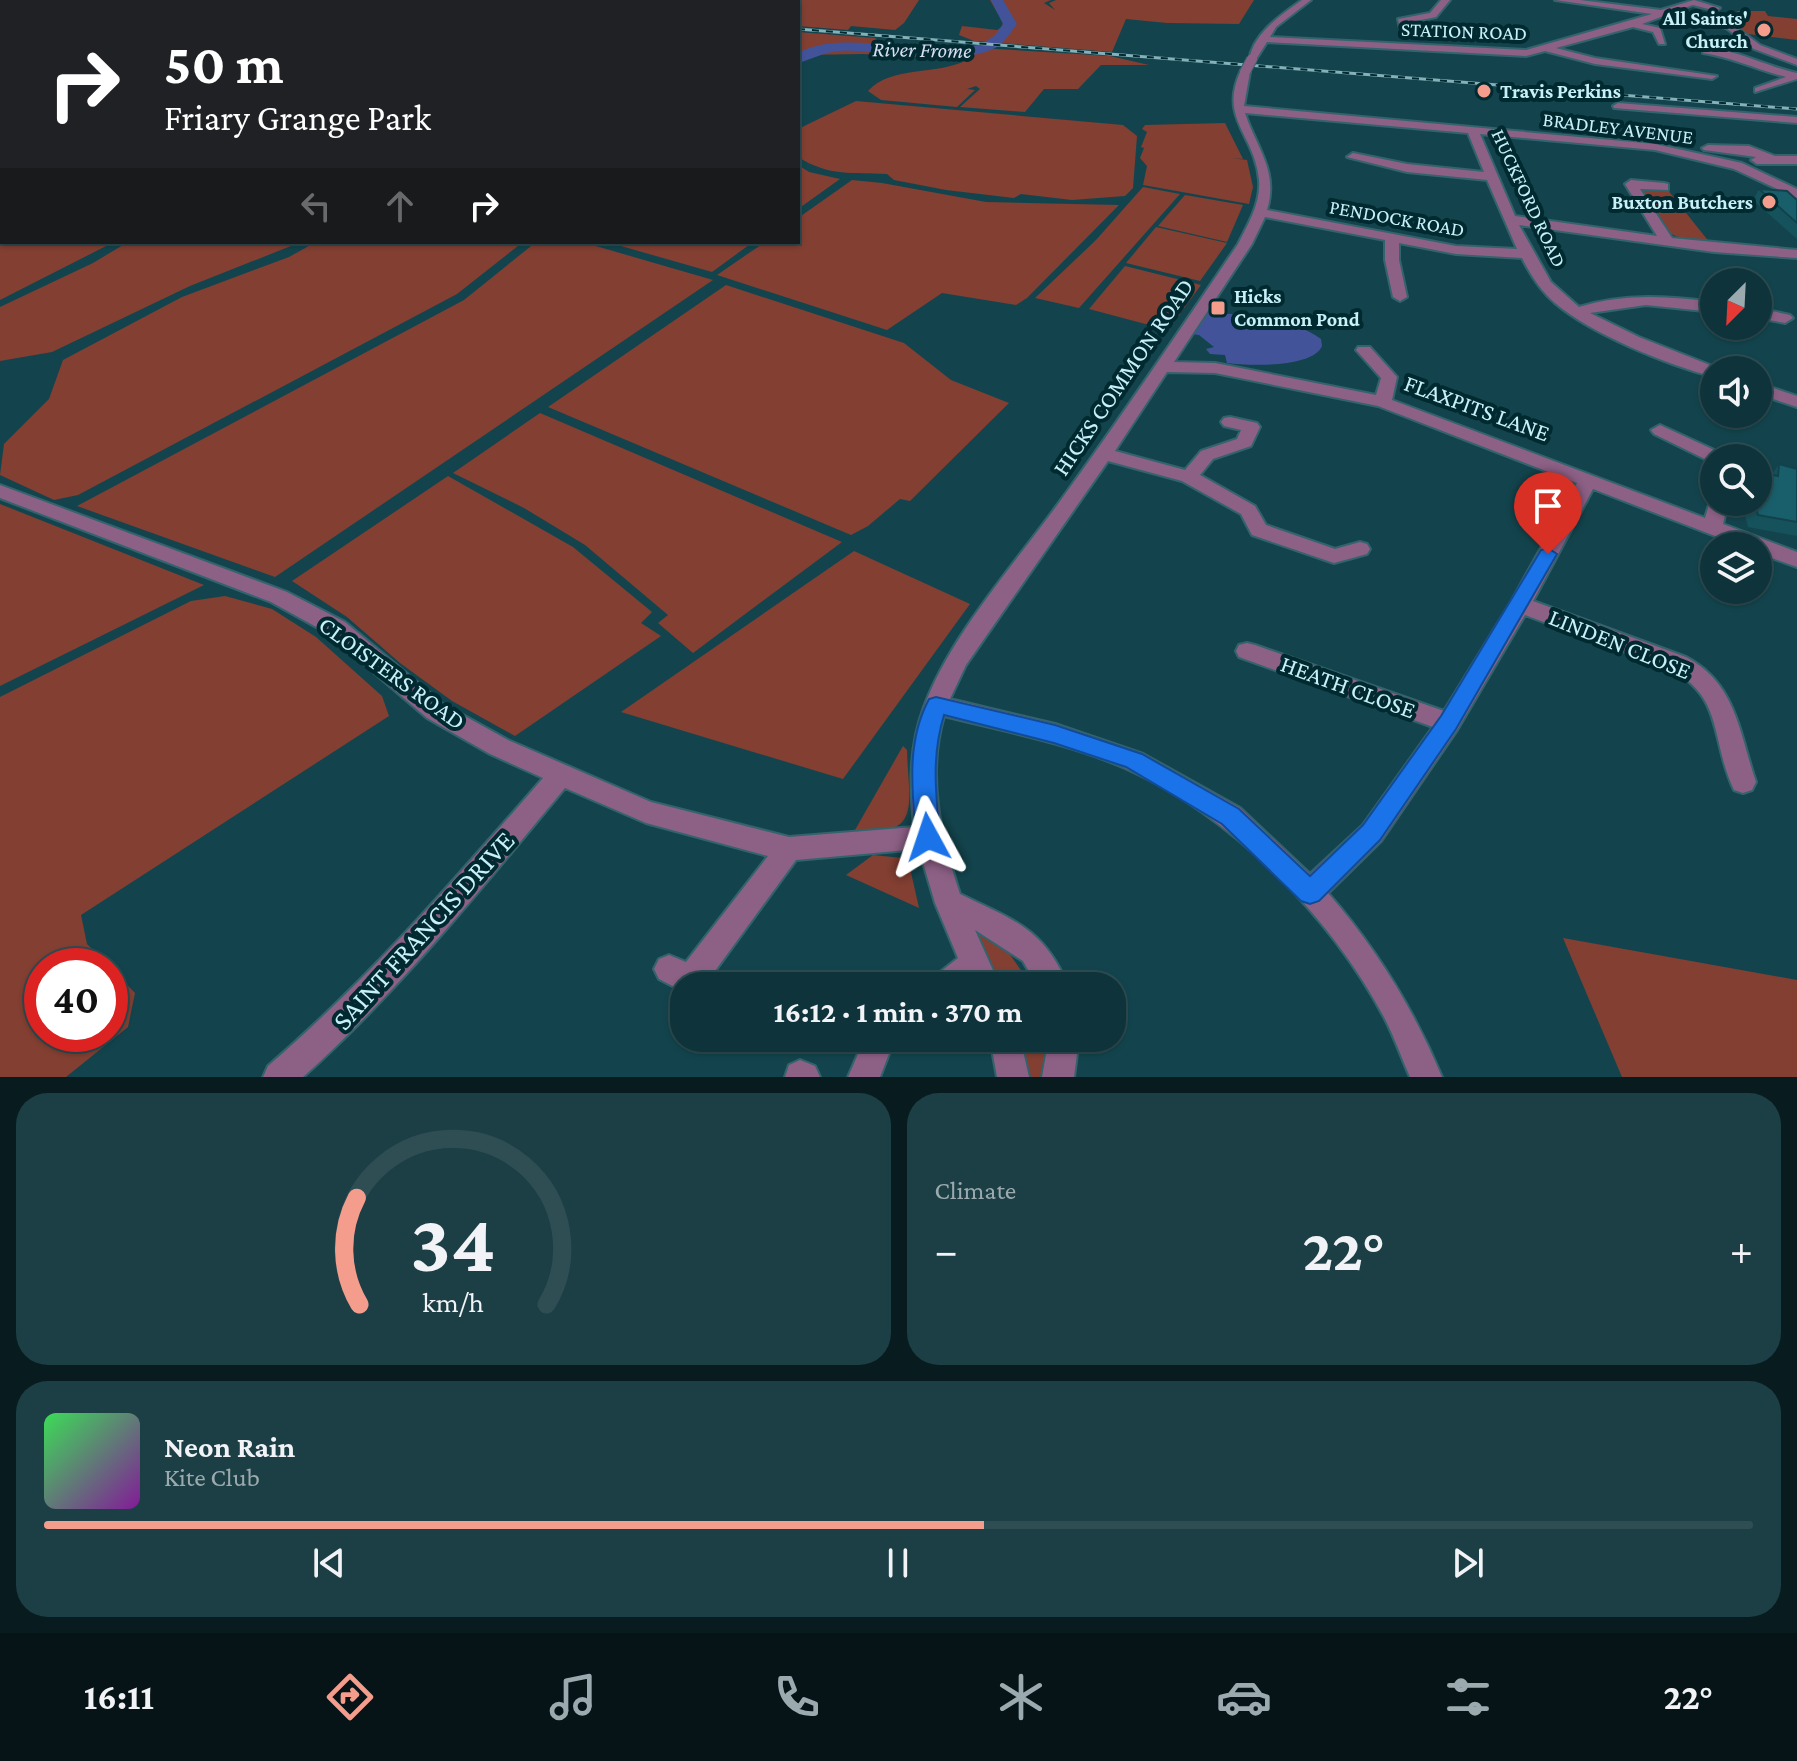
<!DOCTYPE html>
<meta charset="utf-8">
<style>
:root{--surface:#0e333a;--page:#1c3f45;--text:#f1f3f6;--muted:#9baaaf;--line:#2e4e54;--accent:#f49d8c}
body{margin:0;font-family:"Crimson Pro",serif;background:var(--page);color:var(--text);height:100vh;display:flex;flex-direction:column;font-size:30px;white-space:nowrap}
*{box-sizing:border-box;margin:0}
p{font-size:26px;color:var(--muted)}
.icon{flex:none;width:44px;height:44px;fill:none;stroke:currentColor;stroke-width:2;stroke-linecap:round;stroke-linejoin:round}
.map{position:relative;height:1077px;overflow:hidden}
.side{display:flex;flex-direction:column;gap:16px;padding:16px;background:#081c20;flex:1}
.side>*{flex:none}
.top-card{position:absolute;left:0px;top:0px;width:800px;height:244px;box-shadow:0 2px 6px #0004,0 0 0 2px var(--line);background:#202124;color:#fff;overflow:hidden}
.needle{width:52px;rotate:204deg}
.tools{position:absolute;left:1700px;top:268px;display:grid;gap:16px}
.tools a{display:grid;place-items:center;width:72px;height:72px;border-radius:50%;background:var(--surface);box-shadow:0 2px 6px #0004,0 0 0 2px var(--line);font-size:40px}
.speed{position:absolute;left:24px;top:948px;display:flex;gap:16px;font-size:40px;font-weight:700;text-align:center}
.speed>*{display:grid;place-content:center;width:104px;height:104px;border-radius:50%;background:var(--surface);box-shadow:0 2px 6px #0004,0 0 0 2px var(--line);line-height:1}
.speed .limit{border:12px solid #d22;background:#fff;color:#111}
.pin{position:absolute;display:grid;place-items:center;width:68px;height:68px;color:#fff;margin:-82px -34px;border-radius:50% 50% 50% 0;rotate:-45deg;box-shadow:0 0 8px #0007}
.pin .icon{rotate:45deg}
.me{position:absolute;width:88px;margin:-44px;rotate:355deg;stroke-linejoin:round;filter:drop-shadow(0 0 6px #0008)}
.turn{display:flex;align-items:center;gap:28px;height:168px;padding:0 32px;font-size:36px}
.turn .icon{width:104px;height:104px;stroke-width:2.5}
.turn b{display:block;font-size:56px;line-height:68px}
.lanes{display:flex;align-items:center;height:76px;padding:0 32px;background:#0003;justify-content:center;gap:40px;direction:ltr}
.lanes .off{opacity:.35}
.big{font-size:60px;font-weight:700;line-height:1.1}
.side .widget{flex:1;display:flex;flex-direction:column;justify-content:center;gap:12px;min-width:0;padding:0 28px;border-radius:32px;background:var(--page)}
.side .dial{align-items:center;gap:0}
.dial svg{height:208px;overflow:visible;fill:none;stroke:var(--line);stroke-width:7;stroke-linecap:round;text-anchor:middle}
.dial text{fill:var(--text);stroke:none}
.song{display:flex;align-items:center;gap:24px}
.cover{width:96px;height:96px;border-radius:12px;background:linear-gradient(135deg,hsl(130 70% 55%),hsl(290 70% 35%))}
.played{height:8px;border-radius:4px;background:linear-gradient(90deg,var(--accent) 55%,var(--line) 55%)}
.keys{display:flex;justify-content:space-around;direction:ltr}
.heat{display:flex;justify-content:space-between;align-items:center;font-size:44px;direction:ltr}
.side .tiles{flex:1;display:grid;gap:16px;grid-template-columns:1fr 1fr}
.widget:last-child{grid-column:span 2}
.trip{position:absolute;left:670px;top:972px;width:456px;height:80px;border-radius:32px;background:var(--surface);box-shadow:0 2px 6px #0004,0 0 0 2px var(--line);font-weight:700;line-height:80px;text-align:center}
.tabs{display:flex;height:128px;justify-content:space-around;align-items:center;background:#061417;color:var(--muted)}
.tabs .icon{width:56px;height:56px}
.tabs .current{color:var(--accent)}
.tabs b{font-size:36px;color:var(--text)}
.map>svg:first-child{display:block}
.green{fill:#833f32}
.water{fill:#435399}
.lines{fill:none;stroke-linecap:round;stroke-linejoin:round}
.river{fill:#435399;fill-rule:evenodd}
.minor-casing{stroke:#33636c;stroke-width:4}
.minor{fill:#8d6086;fill-rule:evenodd}
.rail-casing{stroke:#85b1ba;stroke-width:3}
.rail{stroke:#012a30;stroke-width:2;stroke-dasharray:7;stroke-linecap:butt}
.minor-bridge-casing{stroke:#33636c;stroke-width:12;stroke-linecap:butt}
.minor-bridge{stroke:#8d6086;stroke-width:10}
.wall{fill:#16525c}
.building{fill:#195f6b;stroke:#12424b;stroke-width:2}
.route{fill:#1a73e8;stroke:#114b97;stroke-width:2}
.poi-dot{fill:#f49d8c;stroke:#012a30;stroke-width:3}
.labels{text-anchor:middle;stroke-width:8;stroke-linejoin:round;paint-order:stroke}
.far-poi-label{font-size:20px;font-weight:bold;fill:#c7f0f9;stroke:#012a30;text-anchor:end}
.far-street-label{font-size:20px;fill:#c7f0f9;stroke:#012a30}
.far-water-label{font-size:22px;font-style:italic;fill:#d8def3;stroke:#012a30}
.street-label{font-size:24px;fill:#c7f0f9;stroke:#012a30}
.near-street-label{font-size:28px;fill:#c7f0f9;stroke:#012a30}
</style>
<div class="map">
<svg width="1797" height="1077" viewBox="0 0 1797 1077">
<rect width="100%" height="100%" fill="#13444d"/>
<!-- green -->
<g class="green">
<path d="M742 0H919L904 23 895 30 851 26 848 30 798 26V2H738Z"/>
<path d="M990 0H1051L1044 3 1055 10 1049 3 1056 0H1254L1239 24 1167 23 1126 19 1112 52 974 41 959 35 962 26 997 30 1002 27 1004 17 998 14Z"/>
<path d="M1738 11H1765L1768 16 1797 19V40L1748 34 1722 20Z"/>
<path d="M798 32 875 38 885 48 904 50 980 48 1110 56 1149 65H1101L1078 89H1044L1025 112 960 107 980 89 976 86 967 89 975 90 957 107 881 100 868 91C892 65 936 76 967 60L863 54 798 55Z"/>
<path d="M856 101 1123 125 1137 136 1133 188 1125 196 1072 200 1021 194 1014 198 946 190 894 180 887 174C852 172 830 177 798 157V129Z"/>
<path d="M1225 123 1243 159 1232 158 1247 160 1253 187 1249 204 1143 185 1147 166 1140 158 1144 148 1141 147 1147 132 1142 129 1145 125Z"/>
<path d="M798 165 809 172 840 179 798 209Z"/>
<path d="M852 180 882 183 986 202 1119 205 1027 298 1016 305 942 293 887 330 717 275 765 242H798V218Z"/>
<path d="M1143 187 1180 194 1079 308 1035 298 1096 240Z"/>
<path d="M1641 188 1667 189 1710 243C1659 237 1665 230 1639 190Z"/>
<path d="M1185 195 1243 205 1227 242 1158 226Z"/>
<path d="M0 221 2 242H114L0 300Z"/>
<path d="M1156 227 1227 243 1200 281 1126 263Z"/>
<path d="M128 242H301L190 286 52 352 0 361V307L93 263Z"/>
<path d="M316 242H523L457 294 78 495 54 500 0 475 4 444 49 399 63 360 182 297 289 257Z"/>
<path d="M536 242H582L713 280 275 577 77 506 464 300Z"/>
<path d="M607 242H753L712 272Z"/>
<path d="M1125 266 1201 285 1168 330 1089 309Z"/>
<path d="M726 285 904 343 951 380 1009 403 910 501 900 499 868 526 851 535 548 407Z"/>
<path d="M540 413 842 542 693 653 658 623 668 615 585 545 524 508 453 473Z"/>
<path d="M448 476 573 547 652 612 641 623 661 636 515 736 452 701 400 663 347 617 292 581Z"/>
<path d="M0 504 204 585 0 686Z"/>
<path d="M854 551 970 604 843 779 621 712Z"/>
<path d="M225 596 272 609 316 637 382 696 389 716 81 915 87 944 109 966H42V1034H110V967L135 993 128 1027 66 1077H0V697L191 601Z"/>
<path d="M903 746 907 750C908 801 924 839 855 830Z"/>
<path d="M873 855 902 858 910 868 919 908 846 875Z"/>
<path d="M982 932 1006 949 1032 986H1000L977 938Z"/>
<path d="M1563 938 1797 980V1077H1622Z"/>
<path d="M1020 1038H1047L1044 1077H1031Z"/>
</g>
<!-- water -->
<path class="water" d="M1208 313C1244 314 1291 317 1321 339L1322 346C1313 368 1248 366 1227 363L1225 355 1210 354 1206 349 1214 347 1199 335 1192 334Z"/>
<g class="lines">
<!-- river -->
<g class="river">
<path d="M991 0H1003L1017 24C1012 30 1007 39 1001 44 969 70 880 49 840 51 823 52 813 59 798 63V53C849 24 950 68 991 38 996 35 1000 28 1003 24Z"/>
<path d="M2 199V211L0 212V200Z"/>
</g>
<defs>
<g id="minor">
<path d="M1302 0H1311L1276 27 1270 37 1526 50 1652 14 1555 0H1580L1661 10 1694 0 1720 8 1716 11 1693 5 1642 24 1660 28 1665 44H1659L1653 32 1633 27 1556 48 1595 58 1717 76 1712 79 1595 64 1545 51 1526 56 1267 42 1255 61H1249C1252 35 1279 16 1302 0Z"/>
<path d="M1441 0H1450L1436 17 1406 23 1409 31 1401 33 1398 19 1430 13Z"/>
<path d="M1694 14 1732 24 1760 45 1797 59V65L1754 49 1726 28 1691 19Z"/>
<path d="M1706 48C1732 48 1768 67 1797 73V79L1755 92V88L1786 77C1758 70 1731 57 1703 53Z"/>
<rect x="0" y="56" width="2" height="6"/>
<path d="M1241 70 1250 72 1244 106 1655 144 1742 163 1797 189V198L1734 169 1655 150 1480 134 1515 216 1657 236 1625 184 1631 180 1664 183 1668 184V190L1640 189 1672 238 1797 250V258L1714 252 1519 225 1551 282 1579 307C1625 293 1668 296 1714 302V312L1646 305 1590 313 1639 337 1720 369 1714 370V377C1668 365 1591 334 1555 303 1541 291 1530 274 1522 258L1456 254 1399 243V260L1407 297 1400 301 1393 297 1385 260V240L1265 217 1252 244 1174 362 1215 363 1376 395 1381 378 1356 350 1358 347H1370L1397 377 1392 400 1705 518 1711 498 1714 497V502H1728L1723 524 1797 552V567L1758 553V546H1741L1593 489 1533 601 1686 657C1736 683 1739 732 1756 782L1752 790 1743 793 1734 790C1710 740 1725 698 1670 669L1525 615 1457 730 1381 841 1328 893C1377 949 1413 1008 1442 1077H1410C1402 1059 1395 1039 1386 1021 1332 917 1232 816 1125 768 1068 743 1004 731 944 716 926 777 941 836 960 894 1013 920 1044 928 1068 986H1037L1023 961 975 930 1000 986H930L935 976 958 958 935 903 919 849 796 860 704 986H684V992L659 979 654 969 659 959 669 955 686 962 768 856 646 823 565 788C482 888 400 990 303 1077H263L268 1066C371 977 454 880 543 778L490 754 427 718 329 634 271 602 0 498V485L287 592 345 622 443 704 508 740 651 802 789 837 914 827C910 784 909 747 924 707 950 636 1013 566 1058 504 1120 419 1179 331 1238 244 1248 224 1261 203 1259 180 1255 134 1218 119 1241 70ZM1245 113 1468 133 1484 172 1407 164 1353 153 1347 157 1407 172 1487 180 1517 249 1456 246 1267 210C1279 171 1256 147 1245 113ZM1167 372 1215 373 1378 406 1577 483 1511 602 1444 711 1255 645 1247 643 1239 645 1236 651 1239 657 1433 727 1363 825 1310 874 1240 808 1143 754 1055 724 950 699 966 665 1108 461 1182 481 1241 514 1252 535 1334 563 1367 554 1370 549 1367 544 1360 542 1335 549 1266 525 1255 506 1200 475 1213 459 1251 446 1260 427 1257 423 1230 417 1224 418 1221 422 1224 426 1241 430 1237 439 1201 451 1185 470 1115 451Z"/>
<path d="M1618 103 1797 117V123L1614 108 1613 106Z"/>
<path d="M1708 145 1749 146 1775 156H1797V164H1757L1751 160 1756 157 1704 150 1702 148Z"/>
<path d="M1758 308 1790 315 1793 318 1785 323 1758 318Z"/>
<path d="M1758 383 1797 396V407L1758 394Z"/>
<path d="M1660 425 1723 454 1726 458H1714V463L1711 462 1654 434 1651 430Z"/>
<path d="M865 1038H895L880 1077H848Z"/>
<path d="M990 1038H1020L1029 1077H997Z"/>
<path d="M1049 1038H1079L1074 1077H1042Z"/>
<path d="M800 1060 815 1066 820 1077H785L789 1065Z"/>
</g>
</defs>
<!-- minor casing -->
<use href="#minor" class="minor-casing"/>
<!-- minor -->
<use href="#minor" class="minor"/>
<defs>
<g id="rail">
<path d="M449 0 476 2"/>
<path d="M798 29 1797 109"/>
</g>
</defs>
<!-- rail casing -->
<use href="#rail" class="rail-casing"/>
<!-- rail -->
<use href="#rail" class="rail"/>
<defs>
<path id="minor-bridge" d="M1245 72 1252 59"/>
</defs>
<!-- minor-bridge casing -->
<use href="#minor-bridge" class="minor-bridge-casing"/>
<!-- minor-bridge -->
<use href="#minor-bridge" class="minor-bridge"/>
</g>
<!-- wall -->
<g class="wall">
<path d="M1759 189 1797 200V239L1753 200Z"/>
<path d="M1779 464 1797 469V536L1748 527 1744 511 1750 502H1758L1760 500 1764 487Z"/>
</g>
<!-- building -->
<g class="building">
<path d="M1759 189 1787 191 1797 200V223Z"/>
<path d="M1779 464 1797 469V522L1758 515 1754 502H1758V500L1766 501 1773 475 1778 476Z"/>
</g>
<!-- route -->
<path class="route" d="M1548 548 1557 554 1456 729 1380 840 1319 901 1310 904 1301 901 1222 824 1126 767 1054 743 944 715C931 757 936 795 940 837L937 845 928 848 920 845 916 837C912 790 906 742 929 699L936 697 1055 725 1142 754 1239 809 1310 876 1363 825 1441 716 1541 550Z"/>
<!-- markers -->
<g class="poi-dot">
<circle cx="1764" cy="30" r="8"/>
<circle cx="1484" cy="91" r="8"/>
<circle cx="1769" cy="202" r="8"/>
<rect x="1210" y="300" width="16" height="16" rx="4"/>
</g>
<g class="labels">
<!-- far-poi labels -->
<g class="far-poi-label">
<text x="1748" y="25">All Saints'<tspan x="1748" dy="23">Church</tspan></text>
<text x="1500" y="98" text-anchor="start">Travis Perkins</text>
<text x="1753" y="209">Buxton Butchers</text>
<text x="1234" y="303" text-anchor="start">Hicks<tspan x="1234" dy="23">Common Pond</tspan></text>
</g>
<!-- far-street labels -->
<g class="far-street-label">
<text transform="translate(1464 31) rotate(2)" y="7">STATION ROAD</text>
<text transform="translate(1618 128) rotate(7)" y="7">BRADLEY AVENUE</text>
<text transform="translate(1529 198) rotate(65)" y="7">HUCKFORD ROAD</text>
<text transform="translate(1397 218) rotate(10)" y="7">PENDOCK ROAD</text>
</g>
<!-- far-water labels -->
<g class="far-water-label">
<text transform="translate(922 49) rotate(1)" y="8">River Frome</text>
</g>
<!-- street labels -->
<g class="street-label">
<text transform="translate(1123 377) rotate(-56)" y="8">HICKS COMMON ROAD</text>
<text transform="translate(1477 408) rotate(20)" y="8">FLAXPITS LANE</text>
<text transform="translate(1620 644) rotate(22)" y="8">LINDEN CLOSE</text>
<text transform="translate(392 673) rotate(36)" y="8">CLOISTERS ROAD</text>
<text transform="translate(1348 687) rotate(20)" y="8">HEATH CLOSE</text>
</g>
<!-- near-street labels -->
<g class="near-street-label">
<text transform="translate(423 930) rotate(-48)" y="10">SAINT FRANCIS DRIVE</text>
</g>
</g>
</svg>
<div class="tools">
<a><svg class="needle" viewBox="-14 -14 28 28"><path d="M0-13l5 13h-10z" fill="#e53935"/><path d="M0 13l5-13h-10z" fill="#9baaaf"/></svg></a>
<a><svg class="icon" aria-label="sound" viewBox="0 0 24 24"><path d="M4 9h4l5-4v14l-5-4H4zM17 9q2 3 0 6"/></svg></a>
<a><svg class="icon" aria-label="search" viewBox="0 0 24 24"><circle cx="10" cy="10" r="6"/><path d="M15 15l6 6"/></svg></a>
<a><svg class="icon" aria-label="layers" viewBox="0 0 24 24"><path d="M12 4l9 5-9 5-9-5zM3 14l9 5 9-5"/></svg></a>
</div>
<div class="speed"><div class="limit">40</div></div>
<div class="pin" style="left:1548px;top:554px;background:#d93025"><svg class="icon" aria-label="arrive" viewBox="0 0 24 24"><path d="M6 21V4h12l-3 4 3 4H6"/></svg></div>
<svg class="me" style="left:928px;top:837px" viewBox="-20 -20 40 40"><path d="M0-17L14 15 0 8-14 15z" fill="#1a73e8" stroke="#fff" stroke-width="4"/></svg>
<div class="trip">16:12 · 1 min · 370 m</div>
<div class="top-card">
<div class="turn"><svg class="icon" aria-label="right" viewBox="0 0 24 24"><path d="M7 20v-9h11M14 6l5 5-5 5"/></svg><div><b>50 m</b>Friary Grange Park</div></div>
<div class="lanes"><svg class="icon off" aria-label="left" viewBox="0 0 24 24"><path d="M17 20v-9H6M10 6l-5 5 5 5"/></svg><svg class="icon off" aria-label="ahead" viewBox="0 0 24 24"><path d="M12 20V5M6 11l6-6 6 6"/></svg><svg class="icon" aria-label="right" viewBox="0 0 24 24"><path d="M7 20v-9h11M14 6l5 5-5 5"/></svg></div>
</div>
</div>
<section class="side">
<div class="tiles">
<div class="widget dial"><svg viewBox="0 0 100 80">
<path d="M14 69A42 42 0 1 1 86 69"/>
<path d="M14 69A42 42 0 0 1 13 28" stroke="#f49d8c"/>
<text x="50" y="56" font-size="32" font-weight="700">34</text>
<text x="50" y="72" font-size="11">km/h</text>
</svg></div>
<div class="widget"><p>Climate</p>
<div class="heat"><a>−</a><b class="big">22°</b><a>+</a></div>
</div>
<div class="widget">
<div class="song"><i class="cover"></i><div><b>Neon Rain</b><p>Kite Club</p></div></div>
<div class="played"></div>
<div class="keys"><svg class="icon" aria-label="previous" viewBox="0 0 24 24"><path d="M18 5L8 12l10 7zM5 5v14"/></svg><svg class="icon" aria-label="pause" viewBox="0 0 24 24"><path d="M8 5v14M16 5v14"/></svg><svg class="icon" aria-label="next" viewBox="0 0 24 24"><path d="M6 5l10 7-10 7zM19 5v14"/></svg></div>
</div>
</div>
</section>
<nav class="tabs">
<b>16:11</b>
<svg class="icon current" aria-label="directions" viewBox="0 0 24 24"><path d="M12 3l9 9-9 9-9-9zM9 14v-3h6M13 9l2 2-2 2"/></svg>
<svg class="icon" aria-label="music" viewBox="0 0 24 24"><path d="M9 18V5l10-2v13"/><circle cx="6" cy="18" r="3"/><circle cx="16" cy="16" r="3"/></svg>
<svg class="icon" aria-label="phone" viewBox="0 0 24 24"><path d="M5 4h4l2 5-3 2q2 4 5 5l2-3 5 2v4C11 20 4 13 5 4z"/></svg>
<svg class="icon" aria-label="climate" viewBox="0 0 24 24"><path d="M12 3v18M4 7l16 10M4 17L20 7"/></svg>
<svg class="icon" aria-label="car" viewBox="0 0 24 24"><path d="M5 17H2v-5l4-1 3-4h7l3 4 3 1v5h-3M9 17h6M6 11h13"/><circle cx="7" cy="17" r="2"/><circle cx="17" cy="17" r="2"/></svg>
<svg class="icon" aria-label="filters" viewBox="0 0 24 24"><path d="M4 7h16M4 17h16"/><circle cx="9" cy="7" r="2"/><circle cx="15" cy="17" r="2"/></svg>
<b>22°</b>
</nav>
